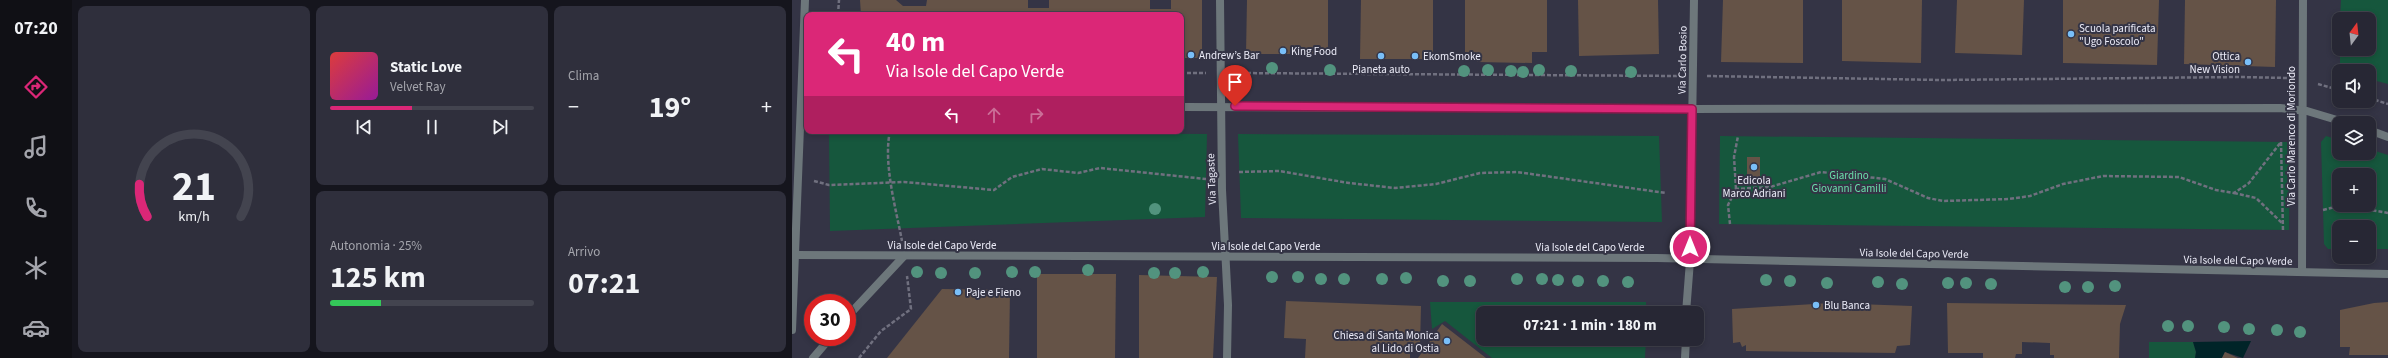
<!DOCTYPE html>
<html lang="it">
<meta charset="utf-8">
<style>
:root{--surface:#272734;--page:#2f2f3c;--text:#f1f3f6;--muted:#a4a5ac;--line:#43444f;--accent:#db2777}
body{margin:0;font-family:"Source Sans 3",sans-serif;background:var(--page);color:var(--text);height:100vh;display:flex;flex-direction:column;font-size:15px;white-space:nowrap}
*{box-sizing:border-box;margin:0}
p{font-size:13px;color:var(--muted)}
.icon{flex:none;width:22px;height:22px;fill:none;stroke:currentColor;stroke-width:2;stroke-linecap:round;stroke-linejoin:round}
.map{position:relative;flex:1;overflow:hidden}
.sheet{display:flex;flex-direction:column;gap:6px;padding:6px;background:#15151d;width:720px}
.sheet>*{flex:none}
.top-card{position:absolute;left:12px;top:12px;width:380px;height:122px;border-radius:8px;box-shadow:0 2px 6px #0003,0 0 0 1px var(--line);background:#db2777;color:#fff;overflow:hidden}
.needle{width:26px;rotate:15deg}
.buttons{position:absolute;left:1540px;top:12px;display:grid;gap:8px}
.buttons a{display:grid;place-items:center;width:44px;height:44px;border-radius:8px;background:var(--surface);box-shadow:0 2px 6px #0003,0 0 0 1px var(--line);font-size:20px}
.speed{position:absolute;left:12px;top:294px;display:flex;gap:8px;font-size:20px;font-weight:700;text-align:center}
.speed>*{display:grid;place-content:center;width:52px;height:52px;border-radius:50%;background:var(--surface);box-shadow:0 2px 6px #0003,0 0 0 1px var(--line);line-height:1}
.speed .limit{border:6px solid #d22;background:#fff;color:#111}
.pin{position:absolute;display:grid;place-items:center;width:34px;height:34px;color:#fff;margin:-41px -17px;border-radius:50% 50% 50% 0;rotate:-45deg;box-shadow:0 0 4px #0007}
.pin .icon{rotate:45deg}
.me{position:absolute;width:44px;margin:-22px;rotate:0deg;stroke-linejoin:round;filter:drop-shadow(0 0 3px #0008)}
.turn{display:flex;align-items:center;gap:14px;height:84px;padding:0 16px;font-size:18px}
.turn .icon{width:52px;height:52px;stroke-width:2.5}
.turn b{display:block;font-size:28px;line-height:34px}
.lanes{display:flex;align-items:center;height:38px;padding:0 16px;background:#0003;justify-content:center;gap:20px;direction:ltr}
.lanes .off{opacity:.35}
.big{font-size:30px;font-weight:700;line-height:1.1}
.sheet .tile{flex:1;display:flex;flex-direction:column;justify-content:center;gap:6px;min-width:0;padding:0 14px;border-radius:8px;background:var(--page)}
.sheet .dial{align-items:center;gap:0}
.dial svg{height:104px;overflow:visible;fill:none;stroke:var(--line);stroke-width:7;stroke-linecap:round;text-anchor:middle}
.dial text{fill:var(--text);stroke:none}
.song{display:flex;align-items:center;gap:12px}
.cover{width:48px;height:48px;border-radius:6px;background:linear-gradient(135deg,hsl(0 70% 55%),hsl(300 70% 35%))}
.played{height:4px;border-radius:2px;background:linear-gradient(90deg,var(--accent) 40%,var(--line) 40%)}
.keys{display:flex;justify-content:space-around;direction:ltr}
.heat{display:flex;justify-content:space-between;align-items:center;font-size:22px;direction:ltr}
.charge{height:6px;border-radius:3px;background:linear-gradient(90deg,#34c759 25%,var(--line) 0)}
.sheet .tiles{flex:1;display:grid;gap:6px;grid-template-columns:repeat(3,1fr)}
.tile:first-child{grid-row:span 2}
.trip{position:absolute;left:684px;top:306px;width:228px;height:40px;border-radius:8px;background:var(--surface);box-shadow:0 2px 6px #0003,0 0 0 1px var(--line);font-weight:700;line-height:40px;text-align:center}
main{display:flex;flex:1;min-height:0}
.tabs{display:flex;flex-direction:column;width:72px;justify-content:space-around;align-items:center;background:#101015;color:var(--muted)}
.tabs .icon{width:28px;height:28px}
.tabs .on{color:var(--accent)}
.tabs b{font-size:18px;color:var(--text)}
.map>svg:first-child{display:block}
.green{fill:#16573d;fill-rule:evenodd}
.water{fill:#002428}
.building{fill:#655347}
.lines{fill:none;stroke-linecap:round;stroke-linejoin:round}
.path{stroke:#70707f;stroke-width:2.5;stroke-dasharray:4 2;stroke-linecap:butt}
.minor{stroke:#6d777b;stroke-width:8}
.tertiary{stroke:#6d777b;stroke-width:8}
.tree{fill:#52937e}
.route-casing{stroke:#8e194d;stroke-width:10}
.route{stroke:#db2777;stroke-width:7}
.poi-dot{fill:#79bff8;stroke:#343445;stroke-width:1.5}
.labels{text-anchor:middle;stroke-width:4;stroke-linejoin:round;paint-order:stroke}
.poi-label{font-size:11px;fill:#ececf8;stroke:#343445;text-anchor:start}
.street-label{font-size:11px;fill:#ececf8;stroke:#343445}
.park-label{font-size:11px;fill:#6be0ac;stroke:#343445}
</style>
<main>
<nav class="tabs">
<b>07:20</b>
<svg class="icon on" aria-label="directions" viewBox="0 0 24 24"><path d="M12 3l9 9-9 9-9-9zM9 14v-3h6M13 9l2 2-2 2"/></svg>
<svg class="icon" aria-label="music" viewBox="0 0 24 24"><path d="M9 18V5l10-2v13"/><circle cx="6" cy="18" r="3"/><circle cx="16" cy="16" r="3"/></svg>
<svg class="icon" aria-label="phone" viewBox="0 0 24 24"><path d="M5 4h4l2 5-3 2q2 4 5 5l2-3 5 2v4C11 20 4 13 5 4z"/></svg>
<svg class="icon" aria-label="climate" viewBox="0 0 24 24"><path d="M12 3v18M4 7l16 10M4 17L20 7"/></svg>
<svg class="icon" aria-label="car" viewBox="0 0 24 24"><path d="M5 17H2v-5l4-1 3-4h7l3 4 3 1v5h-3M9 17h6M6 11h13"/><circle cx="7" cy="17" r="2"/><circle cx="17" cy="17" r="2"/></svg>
</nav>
<section class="sheet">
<div class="tiles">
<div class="tile dial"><svg viewBox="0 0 100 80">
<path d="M14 69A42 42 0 1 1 86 69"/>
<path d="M14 69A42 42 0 0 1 8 44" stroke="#db2777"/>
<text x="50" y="56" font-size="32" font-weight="700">21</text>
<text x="50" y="72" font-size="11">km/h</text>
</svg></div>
<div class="tile">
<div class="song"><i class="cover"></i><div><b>Static Love</b><p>Velvet Ray</p></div></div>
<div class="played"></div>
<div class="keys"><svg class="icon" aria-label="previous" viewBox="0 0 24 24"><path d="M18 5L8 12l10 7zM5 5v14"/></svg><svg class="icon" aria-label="pause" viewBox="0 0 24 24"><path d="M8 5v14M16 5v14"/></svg><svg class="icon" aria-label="next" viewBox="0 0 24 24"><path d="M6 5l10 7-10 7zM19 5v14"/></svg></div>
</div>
<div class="tile"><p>Clima</p>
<div class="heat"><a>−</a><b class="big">19°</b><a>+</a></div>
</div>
<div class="tile"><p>Autonomia · 25%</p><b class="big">125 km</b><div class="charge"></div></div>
<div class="tile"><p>Arrivo</p><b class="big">07:21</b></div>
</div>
</section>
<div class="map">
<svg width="1596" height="358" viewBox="0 0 1596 358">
<rect width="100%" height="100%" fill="#343445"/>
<!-- green -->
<g class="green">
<path d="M1549 0H1596V84L1577 79V71H1548V49H1577V19H1548Z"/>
<path d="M37 132 415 134 413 217 38 231Z"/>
<path d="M446 134 867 136 870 222 449 218Z"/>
<path d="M928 136 1498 142 1497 230 927 224Z"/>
<path d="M1534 136 1547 140V153H1577V149L1596 155V249H1577V227H1547V249H1536L1532 244 1529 142ZM1547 175H1577V205H1547Z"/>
<path d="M638 302H854V313H691V339H854L853 358H700L653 321 640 329Z"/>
<path d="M1357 342H1401L1404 352 1403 358H1357Z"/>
</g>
<!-- water -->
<path class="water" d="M1459 341 1451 358 1433 352 1430 358H1403L1404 352 1401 342Z"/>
<!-- building -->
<g class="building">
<path d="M68 0H104L111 6H134L135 0H236V8H257V0H358V9H379V0H410V58H389V15H69Z"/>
<path d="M455 0H536V54H454Z"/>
<path d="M569 0H641V59H568Z"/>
<path d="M673 0H755V52H740V63L685 62V53L673 52Z"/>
<path d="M786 0H866L867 54 787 56Z"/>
<path d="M931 0H1011V63L929 62Z"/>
<path d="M1050 0H1130L1129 63 1050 61Z"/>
<path d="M1165 0H1232L1230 55 1163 53Z"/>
<path d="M1271 0H1367L1365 65 1271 63Z"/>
<path d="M1393 0H1484L1483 67 1392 64Z"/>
<rect x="955" y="157" width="13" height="20"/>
<path d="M245 274H324L323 358H245Z"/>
<path d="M347 275 425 277 421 358H347Z"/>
<path d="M150 289 218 290 217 358H95Z"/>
<path d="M494 301 629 306 628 346H618V358H513L514 339 492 338Z"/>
<path d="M1596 302V355H1557L1558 347H1548V310L1582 303Z"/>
<path d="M1038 303 1120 306 1118 345 1105 346 1103 353 954 351V345L950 347 948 342 941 343 940 309Z"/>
<path d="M1155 303 1334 305 1328 324 1327 358H1262V355H1258V343L1230 342V354H1224L1223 358H1191V353H1156Z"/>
<path d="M650 324 694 358H626Z"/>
<path d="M1433 352 1446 358H1430Z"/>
</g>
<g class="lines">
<!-- path -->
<g class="path">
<path d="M46 15 47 0"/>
<path d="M389 73H414"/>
<path d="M443 73 886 76"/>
<path d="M915 76 1149 80 1448 77 1496 78"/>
<path d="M1526 84 1547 90"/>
<path d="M1577 98 1596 104"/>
<path d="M98 131C91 163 104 209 110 241"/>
<path d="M1489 142 1491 231"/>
<path d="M447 172 487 171 557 183 603 188 644 184 688 173 725 172 874 193"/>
<path d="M22 181 37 185 112 182 202 190 220 177 250 169 286 173 308 168 414 179"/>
<path d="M944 189 942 157 946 136"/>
<path d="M1442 193 1464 198 1490 223"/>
<path d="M1551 205 1596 213"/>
<path d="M1531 210 1550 205"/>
<path d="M938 224 936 205 944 189 978 187 1029 172 1093 179 1136 198 1151 201 1217 199 1238 196 1271 184 1311 176 1387 177 1424 190 1442 193 1457 183 1489 142"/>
<path d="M67 358 89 331 119 309 115 276"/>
</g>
<!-- minor -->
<g class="minor">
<path d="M428 0 430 190 436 305 435 358"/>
<path d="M1510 272 1511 0"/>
<path d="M894 313 898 261 902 0"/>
<path d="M55 317 112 256"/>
<path d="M21 358 39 337"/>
<path d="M893 358 894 339"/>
</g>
<!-- tertiary -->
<g class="tertiary">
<path d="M389 107 900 109 1488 108 1515 111 1555 123"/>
<path d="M1577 130 1596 137"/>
<path d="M0 255 865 258 1596 274"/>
<path d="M0 330 13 0"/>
</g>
</g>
<!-- trees -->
<g class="tree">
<circle cx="480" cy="68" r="6"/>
<circle cx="538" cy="70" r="6"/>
<circle cx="696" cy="70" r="6"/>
<circle cx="747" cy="70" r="6"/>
<circle cx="672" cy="71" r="6"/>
<circle cx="719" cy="71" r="6"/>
<circle cx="779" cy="71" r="6"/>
<circle cx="731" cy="72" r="6"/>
<circle cx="839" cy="72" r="6"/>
<circle cx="363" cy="209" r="6"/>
<circle cx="296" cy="270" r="6"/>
<circle cx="125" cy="272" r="6"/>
<circle cx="220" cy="272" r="6"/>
<circle cx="243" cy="272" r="6"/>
<circle cx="411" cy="272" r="6"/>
<circle cx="149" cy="273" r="6"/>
<circle cx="183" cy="273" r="6"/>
<circle cx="362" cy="273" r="6"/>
<circle cx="383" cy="273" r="6"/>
<circle cx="480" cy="277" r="6"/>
<circle cx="506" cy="277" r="6"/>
<circle cx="614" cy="278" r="6"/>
<circle cx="529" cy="279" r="6"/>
<circle cx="552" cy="279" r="6"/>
<circle cx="590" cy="279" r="6"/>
<circle cx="725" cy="279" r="6"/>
<circle cx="750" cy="279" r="6"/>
<circle cx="766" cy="280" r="6"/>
<circle cx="974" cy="280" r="6"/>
<circle cx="651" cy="281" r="6"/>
<circle cx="678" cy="281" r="6"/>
<circle cx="786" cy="281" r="6"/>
<circle cx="811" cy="281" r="6"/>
<circle cx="998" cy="281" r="6"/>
<circle cx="836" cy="282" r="6"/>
<circle cx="1086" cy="282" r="6"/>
<circle cx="1035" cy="283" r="6"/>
<circle cx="1156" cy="283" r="6"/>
<circle cx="1174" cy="283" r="6"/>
<circle cx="1110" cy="284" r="6"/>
<circle cx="1199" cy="284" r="6"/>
<circle cx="1323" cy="286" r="6"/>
<circle cx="1273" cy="287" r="6"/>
<circle cx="1296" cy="287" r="6"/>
<circle cx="1376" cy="326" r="6"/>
<circle cx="1396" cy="326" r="6"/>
<circle cx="1432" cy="327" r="6"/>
<circle cx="1457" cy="329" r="6"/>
<circle cx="1485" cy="330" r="6"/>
<circle cx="1508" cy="332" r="6"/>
</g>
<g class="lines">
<defs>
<path id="route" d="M443 106 900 109 898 247"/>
</defs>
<!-- route casing -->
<use href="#route" class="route-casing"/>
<!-- route -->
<use href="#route" class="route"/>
</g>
<!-- markers -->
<g class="poi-dot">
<circle cx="1279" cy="34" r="4"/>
<circle cx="491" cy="51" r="4"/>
<circle cx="399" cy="55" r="4"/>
<circle cx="589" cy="56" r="4"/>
<circle cx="623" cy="56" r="4"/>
<circle cx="1456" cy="62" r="4"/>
<circle cx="962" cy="167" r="4"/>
<circle cx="166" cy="292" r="4"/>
<circle cx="1024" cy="305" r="4"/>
<circle cx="655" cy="341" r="4"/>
</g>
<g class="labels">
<!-- poi labels -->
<g class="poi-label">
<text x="1287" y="32">Scuola parificata<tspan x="1287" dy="13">"Ugo Foscolo"</tspan></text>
<text x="499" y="55">King Food</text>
<text x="407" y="59">Andrew’s Bar</text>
<text x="631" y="60">EkomSmoke</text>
<text x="1448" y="60" text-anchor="end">Ottica<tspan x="1448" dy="13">New Vision</tspan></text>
<text x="589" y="73" text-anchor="middle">Pianeta auto</text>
<text x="962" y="184" text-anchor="middle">Edicola<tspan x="962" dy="13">Marco Adriani</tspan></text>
<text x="174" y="296">Paje e Fieno</text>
<text x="1032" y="309">Blu Banca</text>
<text x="647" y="339" text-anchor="end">Chiesa di Santa Monica<tspan x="647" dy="13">al Lido di Ostia</tspan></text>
</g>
<!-- street labels -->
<g class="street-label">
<text transform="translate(890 60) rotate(-89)" y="4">Via Carlo Bosio</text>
<text transform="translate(1499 136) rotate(-90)" y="4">Via Carlo Marenco di Moriondo</text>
<text transform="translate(419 179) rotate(-92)" y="4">Via Tagaste</text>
<text x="150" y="249">Via Isole del Capo Verde</text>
<text x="474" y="250">Via Isole del Capo Verde</text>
<text x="798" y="251">Via Isole del Capo Verde</text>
<text transform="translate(1122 253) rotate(1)" y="4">Via Isole del Capo Verde</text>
<text transform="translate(1446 260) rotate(1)" y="4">Via Isole del Capo Verde</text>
</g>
<!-- park labels -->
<g class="park-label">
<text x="1057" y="179">Giardino<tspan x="1057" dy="13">Giovanni Camilli</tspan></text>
</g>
</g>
</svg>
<div class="buttons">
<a><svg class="needle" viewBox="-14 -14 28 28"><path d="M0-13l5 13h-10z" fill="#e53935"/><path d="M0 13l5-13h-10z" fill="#a4a5ac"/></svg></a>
<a><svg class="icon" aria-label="sound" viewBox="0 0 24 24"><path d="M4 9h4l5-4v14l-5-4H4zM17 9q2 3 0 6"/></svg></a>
<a><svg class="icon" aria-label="layers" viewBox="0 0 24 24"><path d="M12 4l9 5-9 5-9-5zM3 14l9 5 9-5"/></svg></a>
<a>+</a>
<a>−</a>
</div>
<div class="speed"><div class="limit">30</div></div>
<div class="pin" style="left:443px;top:106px;background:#d93025"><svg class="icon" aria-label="arrive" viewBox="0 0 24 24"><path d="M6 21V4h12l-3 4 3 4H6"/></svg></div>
<svg class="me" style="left:898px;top:247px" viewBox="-20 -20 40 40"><circle r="17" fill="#db2777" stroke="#fff" stroke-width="3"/><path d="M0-11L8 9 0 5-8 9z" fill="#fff"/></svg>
<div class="trip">07:21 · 1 min · 180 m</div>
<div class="top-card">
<div class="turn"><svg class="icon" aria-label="left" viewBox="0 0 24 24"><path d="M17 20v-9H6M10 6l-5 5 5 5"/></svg><div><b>40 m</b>Via Isole del Capo Verde</div></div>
<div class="lanes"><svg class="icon" aria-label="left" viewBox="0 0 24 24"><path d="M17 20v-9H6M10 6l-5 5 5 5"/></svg><svg class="icon off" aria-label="ahead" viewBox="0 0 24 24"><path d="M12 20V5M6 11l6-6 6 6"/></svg><svg class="icon off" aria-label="right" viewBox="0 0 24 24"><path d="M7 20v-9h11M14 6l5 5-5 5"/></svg></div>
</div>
</div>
</main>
